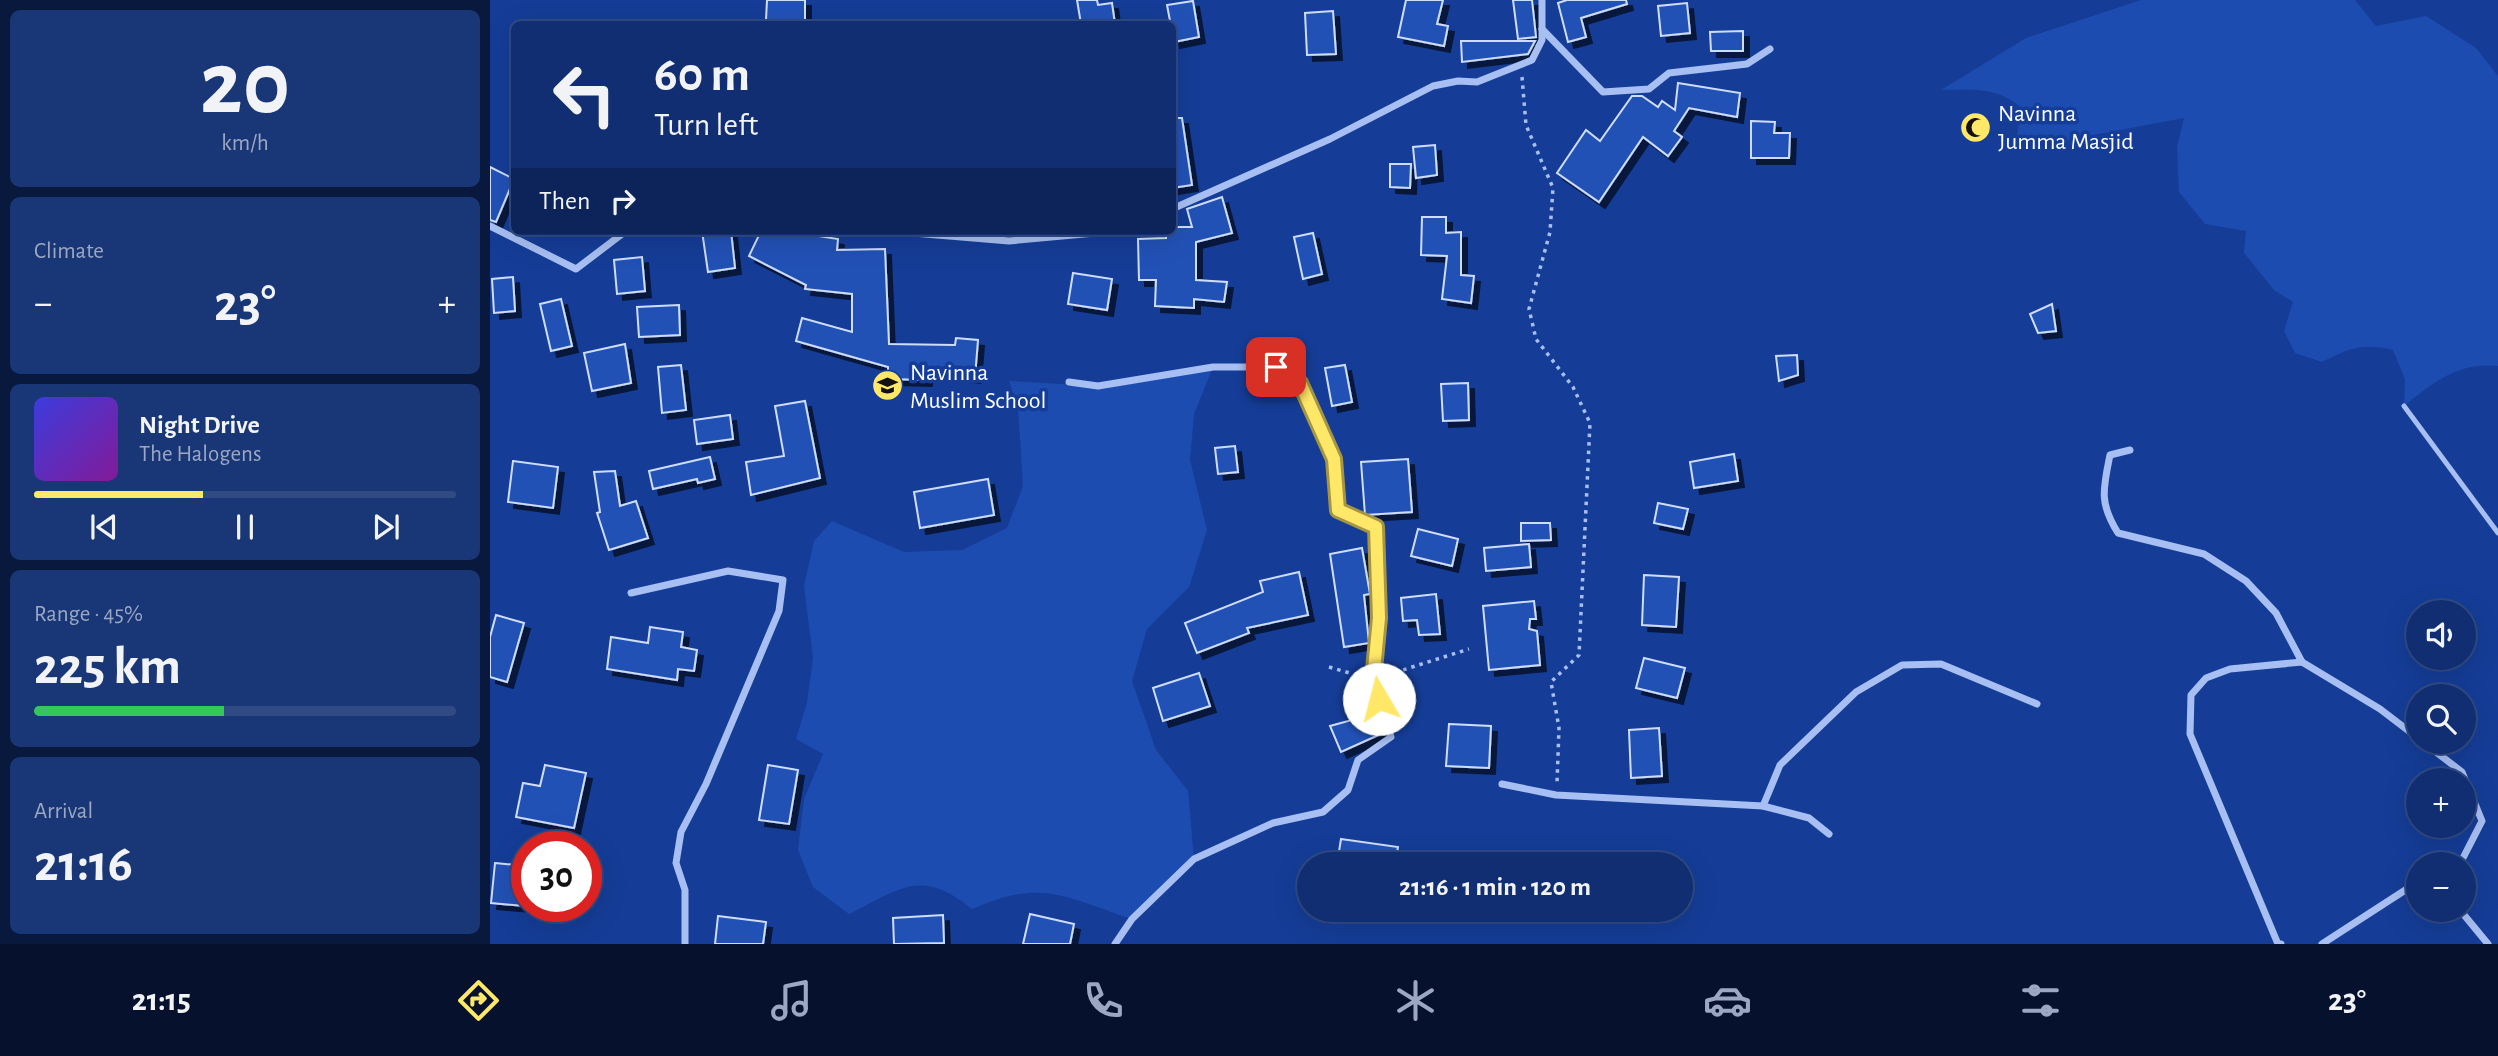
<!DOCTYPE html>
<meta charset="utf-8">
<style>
:root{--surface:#102e71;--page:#193676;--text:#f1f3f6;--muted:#9ca8c3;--line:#304a84;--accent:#ffe768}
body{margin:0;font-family:"Alegreya Sans",sans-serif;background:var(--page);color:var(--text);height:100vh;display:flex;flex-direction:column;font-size:26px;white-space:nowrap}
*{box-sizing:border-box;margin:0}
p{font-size:23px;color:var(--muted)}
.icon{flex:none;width:38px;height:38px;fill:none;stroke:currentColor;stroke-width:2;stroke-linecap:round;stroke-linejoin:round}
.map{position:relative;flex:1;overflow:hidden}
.sheet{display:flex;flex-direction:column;gap:10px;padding:10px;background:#09193e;width:490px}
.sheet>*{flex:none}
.hud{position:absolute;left:21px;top:21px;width:665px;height:214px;border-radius:10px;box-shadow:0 7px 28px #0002,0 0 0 2px var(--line);background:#102e71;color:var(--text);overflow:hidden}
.controls{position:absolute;left:1916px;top:600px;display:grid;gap:14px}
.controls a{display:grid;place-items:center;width:70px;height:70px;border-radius:50%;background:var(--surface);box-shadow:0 7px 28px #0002,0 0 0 2px var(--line);font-size:35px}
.speed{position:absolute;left:21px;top:831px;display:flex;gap:14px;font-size:35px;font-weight:700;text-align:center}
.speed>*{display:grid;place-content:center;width:91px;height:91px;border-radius:50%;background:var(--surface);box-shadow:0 7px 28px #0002,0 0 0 2px var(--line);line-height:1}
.speed .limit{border:10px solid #d22;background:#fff;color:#111}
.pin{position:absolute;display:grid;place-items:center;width:60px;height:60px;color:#fff;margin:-30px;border-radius:14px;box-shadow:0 4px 10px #0006}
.me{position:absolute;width:77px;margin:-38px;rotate:352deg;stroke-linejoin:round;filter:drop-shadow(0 0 5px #0008)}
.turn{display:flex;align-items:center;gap:24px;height:147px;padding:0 28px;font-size:32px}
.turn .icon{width:91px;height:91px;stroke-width:2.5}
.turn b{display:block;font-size:49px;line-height:60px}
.then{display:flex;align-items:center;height:66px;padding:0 28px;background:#0003;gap:14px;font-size:26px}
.big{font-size:52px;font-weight:600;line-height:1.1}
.sheet .widget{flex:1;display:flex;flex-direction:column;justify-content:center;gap:10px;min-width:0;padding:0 24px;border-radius:10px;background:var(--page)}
.sheet .dial{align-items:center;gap:0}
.dial b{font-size:91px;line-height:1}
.song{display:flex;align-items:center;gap:21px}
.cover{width:84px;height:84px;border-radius:10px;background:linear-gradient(135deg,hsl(240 70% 55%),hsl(290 70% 35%))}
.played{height:7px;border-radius:4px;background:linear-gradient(90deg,var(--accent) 40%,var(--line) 40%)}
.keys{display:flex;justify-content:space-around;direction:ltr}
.heat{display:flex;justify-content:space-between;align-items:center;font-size:38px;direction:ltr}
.charge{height:10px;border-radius:5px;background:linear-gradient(90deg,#34c759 45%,var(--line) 0)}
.trip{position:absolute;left:807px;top:852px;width:396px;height:70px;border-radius:35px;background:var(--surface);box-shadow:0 7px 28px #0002,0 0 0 2px var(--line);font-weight:600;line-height:70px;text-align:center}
.tab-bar{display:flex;height:112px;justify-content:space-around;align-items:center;background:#06122d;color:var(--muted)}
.tab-bar .icon{width:49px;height:49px}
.tab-bar .current{color:var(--accent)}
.tab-bar b{font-size:32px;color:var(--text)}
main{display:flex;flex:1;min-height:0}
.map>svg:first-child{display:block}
.green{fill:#1d4cb1}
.building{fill:#2351b6;stroke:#ceddfd;stroke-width:2;filter:url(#shadow)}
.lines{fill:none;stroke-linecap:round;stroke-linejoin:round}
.path{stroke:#a7bff2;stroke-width:3.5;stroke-dasharray:3.5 5;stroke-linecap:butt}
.service{stroke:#a7bff2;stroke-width:5}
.minor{stroke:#a7bff2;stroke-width:7}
.route-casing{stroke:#a69644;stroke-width:18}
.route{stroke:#ffe768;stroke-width:12}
.labels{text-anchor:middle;stroke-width:7;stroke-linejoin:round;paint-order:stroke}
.poi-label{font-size:24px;fill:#fff;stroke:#153d97;text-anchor:start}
</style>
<main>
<section class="sheet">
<div class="widget dial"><b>20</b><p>km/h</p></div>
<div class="widget"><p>Climate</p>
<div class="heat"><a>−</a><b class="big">23°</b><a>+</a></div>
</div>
<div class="widget">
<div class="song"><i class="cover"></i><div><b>Night Drive</b><p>The Halogens</p></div></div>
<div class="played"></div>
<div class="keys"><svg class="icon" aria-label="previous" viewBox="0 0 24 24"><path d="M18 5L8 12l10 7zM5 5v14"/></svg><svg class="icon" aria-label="pause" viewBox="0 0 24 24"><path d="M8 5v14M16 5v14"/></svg><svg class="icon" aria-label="next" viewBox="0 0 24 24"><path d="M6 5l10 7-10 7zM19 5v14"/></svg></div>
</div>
<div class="widget"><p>Range · 45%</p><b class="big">225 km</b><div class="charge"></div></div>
<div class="widget"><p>Arrival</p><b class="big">21:16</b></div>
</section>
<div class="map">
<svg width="2008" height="944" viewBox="0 0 2008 944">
<defs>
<filter id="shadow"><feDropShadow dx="6" dy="6" stdDeviation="0" flood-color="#0009"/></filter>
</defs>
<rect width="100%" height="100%" fill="#153d97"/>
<!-- green -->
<g class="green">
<path d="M1651 0H1865L1886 26 1936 16 1986 48 2008 76V366C1967 362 1944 382 1914 406L1915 379 1903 350C1872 343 1860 348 1832 362L1805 353 1794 331 1803 302 1784 290 1754 253 1756 231 1715 224 1689 192 1687 147 1694 118 1524 150 1532 108C1507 87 1484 89 1451 90L1536 38Z"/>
<path d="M723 367 704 414 700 460 717 530 699 587 657 629 642 681 666 750 698 791 704 859 642 919C575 897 551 878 482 909 431 867 410 889 359 914L323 887 308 850 314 799 333 754 306 739 317 703 323 658 314 586 324 541 342 521 414 552 472 550 517 528 533 486 528 407 519 381 608 386Z"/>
</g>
<!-- building -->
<g class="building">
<path d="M277 0H315V20H276Z"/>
<path d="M587 0H607L608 5 622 3 625 24H591Z"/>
<path d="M916 0H953L947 24 958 26 954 46 908 37Z"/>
<path d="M1023 0H1042L1046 37 1028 39Z"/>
<path d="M1077 0H1136L1137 4 1091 18 1096 37 1078 42 1068 3Z"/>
<path d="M703 1 709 37 684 42 677 5Z"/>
<path d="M1197 3 1200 33 1171 36 1168 6Z"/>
<path d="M843 11 846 54 817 55 815 13Z"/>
<path d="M1253 31V51H1221L1220 32Z"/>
<path d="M971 41H1045L1038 54 972 62Z"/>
<path d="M1188 83 1250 93 1247 117 1199 108 1184 131 1192 137 1178 156 1153 137 1109 202 1067 173 1096 130 1110 141 1142 96H1152L1168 107 1172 101 1185 110Z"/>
<path d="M682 118H692L702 185 682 188Z"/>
<path d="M1261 121 1285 122 1284 133H1300L1299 158H1261Z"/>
<path d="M945 145 947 175 926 178 923 147Z"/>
<path d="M900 164H921L920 188 900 187Z"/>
<path d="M0 167 24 179 6 222 0 220Z"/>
<path d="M732 197 742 233 706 242V280L737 282 734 302 704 299V308L665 306 666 280H649L648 239 676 238V231H682V227H702L697 209Z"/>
<path d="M932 217H956V233L971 232V275L984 276 981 303 952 299 957 256 931 255Z"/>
<path d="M212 231H241L245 268 218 272Z"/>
<path d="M271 231H297L348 239 347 250 395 249 399 344 465 345 466 338 488 340 485 377 436 373V380L398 379V367L306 341 312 318 362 332V294L315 289 316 285 259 256Z"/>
<path d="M823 233 832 274 813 279 804 237Z"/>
<path d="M152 257 155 291 127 294 124 260Z"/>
<path d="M583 273 622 279 617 310 578 304Z"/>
<path d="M23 277 25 311 4 313 2 279Z"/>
<path d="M71 299 82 346 61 351 50 304Z"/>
<path d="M1562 304 1566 331 1548 333 1540 314Z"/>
<path d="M189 305 190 335 149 337 147 307Z"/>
<path d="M135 344 141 383 102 391 94 353Z"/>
<path d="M1307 355 1308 375 1289 381 1286 356Z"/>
<path d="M191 365 196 410 172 413 168 367Z"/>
<path d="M855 365 862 402 842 406 835 368Z"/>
<path d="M978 383 979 420 953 421 951 384Z"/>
<path d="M315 401 330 478 261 495 256 462 294 456 285 406Z"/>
<path d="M240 415 243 439 207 444 204 420Z"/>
<path d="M745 446 748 472 728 474 725 448Z"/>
<path d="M1244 454 1248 481 1204 488 1200 462Z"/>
<path d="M220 457 225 479 208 483 207 479 163 489 159 471Z"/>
<path d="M918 459 922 512 875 515 871 462Z"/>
<path d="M23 461 68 467 63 508 18 502Z"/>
<path d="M125 471 130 506 146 501 158 538 119 550 107 513 110 512 104 472Z"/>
<path d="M498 479 504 515 430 528 424 492Z"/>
<path d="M1168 503 1198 509 1193 529 1164 523Z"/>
<path d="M1031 523H1060L1061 540 1031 541Z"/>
<path d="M928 529 968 539 962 566 921 556Z"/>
<path d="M1039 544 1041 567 996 571 994 548Z"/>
<path d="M872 548 880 594 874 595 879 643 854 647 840 554Z"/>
<path d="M809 572 818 615 757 628 759 633 707 653 695 623 773 592 770 581Z"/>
<path d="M1154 575 1189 577 1186 627 1152 625Z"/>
<path d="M946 594 950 634 929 635 927 620 913 621 911 598Z"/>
<path d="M1044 601 1046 619H1040L1039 629 1047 631 1050 665 999 670 993 606Z"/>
<path d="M6 615 34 623 17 682 0 677V637Z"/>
<path d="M160 627 193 632 191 647 207 650 204 671 188 669 187 680 117 669 121 637 158 643Z"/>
<path d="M1154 658 1195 668 1187 698 1146 688Z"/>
<path d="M709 673 720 706 673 721 663 688Z"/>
<path d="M881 708 893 733 851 752 840 726 862 720V716Z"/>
<path d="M959 724 1001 726 999 768 956 766Z"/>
<path d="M1169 728 1172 776 1141 778 1139 730Z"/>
<path d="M55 765 96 773 84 828 26 817 33 783 50 786Z"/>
<path d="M278 765 308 770 299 824 269 820Z"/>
<path d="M851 839 908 847 905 864H847Z"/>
<path d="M5 863 37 866 35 906 1 903Z"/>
<path d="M540 914 584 924 580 944H533Z"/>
<path d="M453 915 454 943 404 944 403 918Z"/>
<path d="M228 916 276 922 273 944H225Z"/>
</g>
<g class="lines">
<!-- path -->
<g class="path">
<path d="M1032 77 1036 125 1063 188 1060 232 1039 309 1046 339 1083 387 1100 423 1089 655 1061 682 1069 728 1067 783"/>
<path d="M839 667 870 676"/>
<path d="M897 675 979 649"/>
</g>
<!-- service -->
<path class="service" d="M1914 406 2008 533"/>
<!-- minor -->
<g class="minor">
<path d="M1052 29 1113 92 1159 89 1179 73 1257 64 1280 49"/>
<path d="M682 209 840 139 943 86 968 81 987 82 1042 60 1052 40V0"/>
<path d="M0 226 86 269 136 231"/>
<path d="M399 231 519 241 627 231"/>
<path d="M579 382 608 386 723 367H786L809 382 844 459 848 510 886 527 889 618 883 680 901 737 868 760 858 790 833 812 783 823 704 859 642 919 625 944"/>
<path d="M1640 450 1620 455C1613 489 1609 503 1628 533L1714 554 1756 581 1786 613 1812 662"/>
<path d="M141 593 238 571 293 580 289 611 216 784 191 832 186 863 195 890V944"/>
<path d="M1933 742 1972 772 1992 821 1973 858 1966 864"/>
<path d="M1012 784 1066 795 1273 806 1319 818 1339 834"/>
<path d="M1273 806 1290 765 1366 692 1412 665 1451 664 1547 704"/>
<path d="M1970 910 1998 944"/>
<path d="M1791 944H1788L1700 734 1701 695 1716 678 1740 669 1812 662 1890 709 1928 738"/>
<path d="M1832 944 1920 887 1928 886"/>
</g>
</g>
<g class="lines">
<defs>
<path id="route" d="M786 367 810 383 844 459 848 510 886 527 889 618 883 680 889 699"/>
</defs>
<!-- route casing -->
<use href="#route" class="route-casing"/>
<!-- route -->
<use href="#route" class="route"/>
</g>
<!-- icons -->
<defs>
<symbol id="mosque-disc" viewBox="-11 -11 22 22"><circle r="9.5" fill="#ffe768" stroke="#153d97"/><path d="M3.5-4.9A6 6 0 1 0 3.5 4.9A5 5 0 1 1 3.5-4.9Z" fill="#111"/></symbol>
<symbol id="school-disc" viewBox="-11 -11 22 22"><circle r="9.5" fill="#ffe768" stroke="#153d97"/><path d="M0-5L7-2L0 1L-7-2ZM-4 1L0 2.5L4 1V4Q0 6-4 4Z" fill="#111"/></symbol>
</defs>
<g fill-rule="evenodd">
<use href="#mosque-disc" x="1468" y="110" width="35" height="35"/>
<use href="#school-disc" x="380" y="368" width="35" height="35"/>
</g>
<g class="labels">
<!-- poi labels -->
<g class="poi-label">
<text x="1508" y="121">Navinna<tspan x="1508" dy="28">Jumma Masjid</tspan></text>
<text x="420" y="380">Navinna<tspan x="420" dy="28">Muslim School</tspan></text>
</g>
</g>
</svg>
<div class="controls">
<a><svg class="icon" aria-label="sound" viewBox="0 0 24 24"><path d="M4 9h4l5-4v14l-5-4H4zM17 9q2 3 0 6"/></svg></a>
<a><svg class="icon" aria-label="search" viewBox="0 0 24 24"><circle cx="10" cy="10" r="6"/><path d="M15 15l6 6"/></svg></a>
<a>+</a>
<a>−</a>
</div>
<div class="speed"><div class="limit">30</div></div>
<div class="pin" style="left:786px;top:367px;background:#d93025"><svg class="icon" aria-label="arrive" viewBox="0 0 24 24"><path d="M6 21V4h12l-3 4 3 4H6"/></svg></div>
<svg class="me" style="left:889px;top:699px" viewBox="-20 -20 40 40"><circle r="19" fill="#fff"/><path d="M0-13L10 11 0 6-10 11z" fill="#ffe768"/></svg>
<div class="trip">21:16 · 1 min · 120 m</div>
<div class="hud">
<div class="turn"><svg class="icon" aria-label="left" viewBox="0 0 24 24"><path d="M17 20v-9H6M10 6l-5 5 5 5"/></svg><div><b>60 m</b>Turn left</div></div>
<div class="then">Then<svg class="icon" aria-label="right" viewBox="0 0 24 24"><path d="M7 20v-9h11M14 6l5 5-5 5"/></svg></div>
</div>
</div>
</main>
<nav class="tab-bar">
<b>21:15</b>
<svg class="icon current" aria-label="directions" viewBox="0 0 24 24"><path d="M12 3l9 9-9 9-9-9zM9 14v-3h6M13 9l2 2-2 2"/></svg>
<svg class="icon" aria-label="music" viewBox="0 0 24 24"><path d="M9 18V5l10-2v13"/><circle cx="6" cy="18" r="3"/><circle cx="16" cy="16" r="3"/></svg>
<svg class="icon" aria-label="phone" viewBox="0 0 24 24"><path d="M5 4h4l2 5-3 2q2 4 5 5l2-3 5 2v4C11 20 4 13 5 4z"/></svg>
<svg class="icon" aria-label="climate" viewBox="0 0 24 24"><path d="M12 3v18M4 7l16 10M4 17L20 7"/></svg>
<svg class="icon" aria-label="car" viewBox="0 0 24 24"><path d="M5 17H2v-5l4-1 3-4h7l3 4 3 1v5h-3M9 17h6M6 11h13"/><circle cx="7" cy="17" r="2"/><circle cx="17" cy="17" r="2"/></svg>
<svg class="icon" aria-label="filters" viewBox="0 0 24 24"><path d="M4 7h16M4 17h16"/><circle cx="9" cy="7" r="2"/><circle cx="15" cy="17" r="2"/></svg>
<b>23°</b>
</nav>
